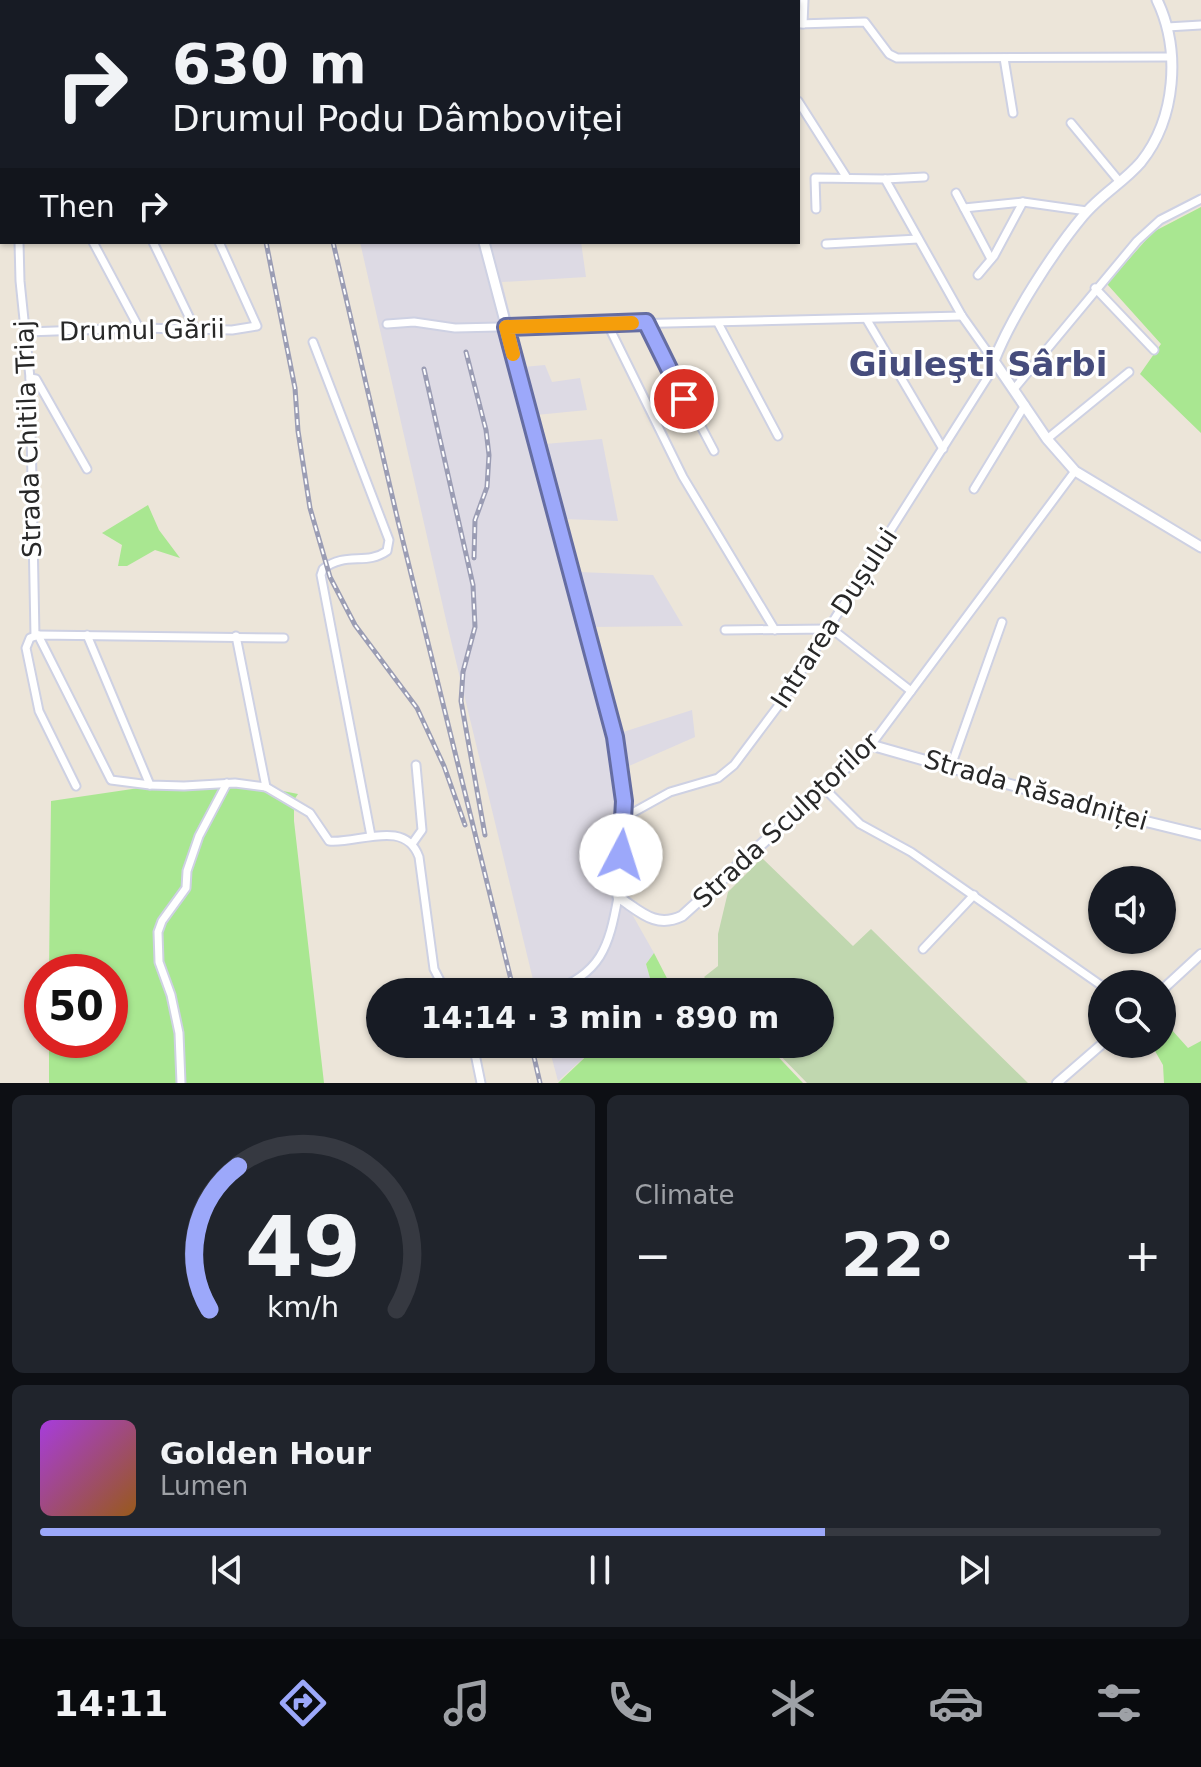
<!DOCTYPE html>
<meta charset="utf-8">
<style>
:root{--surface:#171b24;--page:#20242c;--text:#f1f3f6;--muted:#9ea1a6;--line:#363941;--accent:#9ca8fa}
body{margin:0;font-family:"DejaVu Sans",sans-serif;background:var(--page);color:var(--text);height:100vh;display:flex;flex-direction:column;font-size:30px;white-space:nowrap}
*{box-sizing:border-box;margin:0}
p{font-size:26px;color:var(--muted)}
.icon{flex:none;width:44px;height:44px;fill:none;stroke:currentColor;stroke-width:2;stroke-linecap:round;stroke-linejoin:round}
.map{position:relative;height:1083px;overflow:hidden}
.details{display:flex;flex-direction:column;gap:12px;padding:12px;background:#0d0f14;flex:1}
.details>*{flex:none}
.hud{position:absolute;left:0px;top:0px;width:800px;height:244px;box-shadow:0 2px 6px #0004;background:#171b24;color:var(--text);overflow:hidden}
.tools{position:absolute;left:1088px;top:866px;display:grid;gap:16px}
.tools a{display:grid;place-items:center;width:88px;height:88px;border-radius:50%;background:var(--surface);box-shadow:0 2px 6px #0004;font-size:40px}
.speed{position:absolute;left:24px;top:954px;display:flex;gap:16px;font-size:40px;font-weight:700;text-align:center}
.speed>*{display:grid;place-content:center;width:104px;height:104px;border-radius:50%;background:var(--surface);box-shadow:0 2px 6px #0004;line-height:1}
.speed .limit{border:12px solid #d22;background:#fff;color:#111}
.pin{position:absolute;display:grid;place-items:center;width:68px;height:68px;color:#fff;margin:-34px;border:4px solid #fff;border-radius:50%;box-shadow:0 2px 8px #0007}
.me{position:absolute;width:88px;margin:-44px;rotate:5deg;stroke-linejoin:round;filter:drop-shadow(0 0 6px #0008)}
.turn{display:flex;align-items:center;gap:28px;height:168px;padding:0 40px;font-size:36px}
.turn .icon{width:104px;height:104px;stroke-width:2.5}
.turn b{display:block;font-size:56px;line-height:68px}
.then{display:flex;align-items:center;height:76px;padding:0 40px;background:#0003;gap:16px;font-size:30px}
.big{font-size:60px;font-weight:700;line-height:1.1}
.details .tile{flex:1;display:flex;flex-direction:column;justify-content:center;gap:12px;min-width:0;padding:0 28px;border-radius:12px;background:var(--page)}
.details .dial{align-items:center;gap:0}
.dial svg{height:208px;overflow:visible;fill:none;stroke:var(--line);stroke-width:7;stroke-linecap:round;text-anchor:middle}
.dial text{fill:var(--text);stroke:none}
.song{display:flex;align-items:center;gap:24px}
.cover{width:96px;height:96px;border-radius:12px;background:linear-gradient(135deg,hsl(280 70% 55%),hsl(30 70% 35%))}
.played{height:8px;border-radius:4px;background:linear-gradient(90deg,var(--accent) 70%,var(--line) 70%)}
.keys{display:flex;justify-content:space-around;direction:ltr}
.heat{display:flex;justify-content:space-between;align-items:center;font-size:44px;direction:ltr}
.details .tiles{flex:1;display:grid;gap:12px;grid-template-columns:1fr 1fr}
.tile:last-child{grid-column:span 2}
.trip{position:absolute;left:366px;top:978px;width:468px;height:80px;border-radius:40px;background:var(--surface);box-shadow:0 2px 6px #0004;font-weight:700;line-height:80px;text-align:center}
.tab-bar{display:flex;height:128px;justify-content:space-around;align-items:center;background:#090b0e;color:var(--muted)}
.tab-bar .icon{width:56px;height:56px}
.tab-bar .on{color:var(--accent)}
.tab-bar b{font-size:36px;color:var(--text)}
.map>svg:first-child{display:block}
.industrial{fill:#dddae4}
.green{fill:#a9e791}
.cemetery{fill:#c0d7af}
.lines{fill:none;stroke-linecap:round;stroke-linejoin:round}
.minor-casing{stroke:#ced1e3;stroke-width:11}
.tertiary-casing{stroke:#ced1e3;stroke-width:12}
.secondary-casing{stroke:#ced1e3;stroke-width:13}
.minor{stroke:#fff;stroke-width:7}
.tertiary{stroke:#fff;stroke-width:8}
.secondary{stroke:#fff;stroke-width:9}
.rail-casing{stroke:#9b9db4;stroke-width:5}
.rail{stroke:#fff;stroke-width:2;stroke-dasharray:6;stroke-linecap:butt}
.route-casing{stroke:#656da2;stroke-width:20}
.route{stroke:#9ca8fa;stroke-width:14}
.slow{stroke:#f59e0b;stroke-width:14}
.labels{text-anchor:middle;stroke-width:6;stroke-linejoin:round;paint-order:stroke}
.street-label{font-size:26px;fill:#282828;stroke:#fff}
.district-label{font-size:34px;font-weight:bold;fill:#464c7c;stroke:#fff}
</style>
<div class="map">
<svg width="1201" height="1083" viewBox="0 0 1201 1083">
<rect width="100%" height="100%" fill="#ece5d9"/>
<!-- industrial -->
<g class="industrial">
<path d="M360 242H581L586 277 502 282 523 367 545 365 552 382 580 378 587 410 536 415 545 444 602 439 618 521 563 519 578 572 653 575 683 626 593 627 620 733 692 710 695 737 629 766 628 907 654 953 646 964 654 992H536L446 620Z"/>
<path d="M548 1044H599L558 1081Z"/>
</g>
<!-- green -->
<g class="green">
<path d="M1201 207V433L1140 374 1161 344 1107 284 1153 232Z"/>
<path d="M148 505 159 530 180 558 155 550 127 566H118L122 545 102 533Z"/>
<path d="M226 787 278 790 298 794 294 800V821L324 1083H49V1040H110V972H49L51 801 139 788Z"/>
<path d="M654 953 674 992H654L646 964Z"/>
<path d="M1162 1019 1188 1048 1201 1041V1083H1164L1163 1065 1151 1044H1162Z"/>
<path d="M599 1044H766L803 1083H558Z"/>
</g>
<!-- cemetery -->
<path class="cemetery" d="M762 858 853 946 871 929 1028 1083H807L769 1044H820V992H719L704 977 718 966V934L728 892Z"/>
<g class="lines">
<defs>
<g id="minor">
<path d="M307 0V2"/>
<path d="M98 2V0"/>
<path d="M622 2V0"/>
<path d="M669 2V0"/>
<path d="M720 2V0"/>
<path d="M763 2V0"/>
<path d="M798 24 865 22 889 54 897 58 1171 57"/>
<path d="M803 24 804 0"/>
<path d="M1167 27 1201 25"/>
<path d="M1004 58 1013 113"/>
<path d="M798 101 847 178"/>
<path d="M1071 123 1119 181"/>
<path d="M885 179 962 316 994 361"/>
<path d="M956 193 991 259"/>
<path d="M964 208 1023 202 1087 211"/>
<path d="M816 209 815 178 885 179 924 177"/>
<path d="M19 242 20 281 30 378 35 636"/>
<path d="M93 242 139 328"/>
<path d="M153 242 195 329"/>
<path d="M826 244 918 239"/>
<path d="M978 275 994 256 1023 202"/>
<path d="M1095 288 1154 350"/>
<path d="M867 320 943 449"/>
<path d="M646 322 714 451"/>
<path d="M607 323 683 477 775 630"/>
<path d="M718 323 778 436"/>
<path d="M387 324 414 322 455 328 962 316"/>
<path d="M27 332 139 328 232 330 257 326 219 242"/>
<path d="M313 342 389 540 387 551C366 566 346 551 323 569L321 575 371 836"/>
<path d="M30 378 36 379 87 469"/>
<path d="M1014 389 1137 241 1160 220 1201 199"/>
<path d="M1047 439 1129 372"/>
<path d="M974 489 1025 405"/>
<path d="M725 630 828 629 837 633 911 691"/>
<path d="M38 635 111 780 150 785 184 786 235 783 266 787 310 813 329 841C358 844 405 818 419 857L434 969 446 992"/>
<path d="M87 635 150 785"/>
<path d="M236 636 266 787"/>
<path d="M871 745 1075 471"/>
<path d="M951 766 1002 622"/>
<path d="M76 786 39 711 26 648 30 638 38 635 284 638"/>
<path d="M824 788 860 824 911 852 1102 986"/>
<path d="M625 817 670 792 718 778 734 765 785 697 996 364"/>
<path d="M412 844 422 830 416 765"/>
<path d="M923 949 974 895"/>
<path d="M550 992C601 974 609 947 618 897"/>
<path d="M473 1044 481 1083"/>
<path d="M181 1083 179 1033 171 995 159 962 158 932 162 921 186 888 187 871 199 836 227 783"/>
</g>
<g id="tertiary">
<path d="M1162 990 1201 954"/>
<path d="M1057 1083 1102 1044"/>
</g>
<g id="secondary">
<path d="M1157 0C1181 50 1176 118 1141 162 1124 182 1100 195 1083 216 1053 252 1011 317 994 361L1047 439 1075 471 1201 547"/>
<path d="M453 2V0"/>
<path d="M484 242 615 737 624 801 618 897C640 911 655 929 682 916L871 745 1107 812 1201 835"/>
</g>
</defs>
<!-- minor casing -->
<use href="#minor" class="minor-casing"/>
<!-- tertiary casing -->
<use href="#tertiary" class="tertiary-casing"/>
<!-- secondary casing -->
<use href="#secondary" class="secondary-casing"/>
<!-- minor -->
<use href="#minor" class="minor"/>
<!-- tertiary -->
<use href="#tertiary" class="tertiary"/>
<!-- secondary -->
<use href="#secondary" class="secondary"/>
<defs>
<g id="rail">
<path d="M217 0V2"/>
<path d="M282 0V2"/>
<path d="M266 242 295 388 298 431 310 508 330 577 355 625 417 708 444 766 465 825"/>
<path d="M333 242 398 521 514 992"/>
<path d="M466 352 486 430 489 455 487 487 475 520 474 558"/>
<path d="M424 369 473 585 475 627 463 672 461 701 485 835"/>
<path d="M531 1044 540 1083"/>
</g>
</defs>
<!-- rail casing -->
<use href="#rail" class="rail-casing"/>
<!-- rail -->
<use href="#rail" class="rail"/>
</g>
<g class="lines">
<defs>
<path id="route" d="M621 855 624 801 615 737 506 327 646 322 684 399"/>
</defs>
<!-- route casing -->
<use href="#route" class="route-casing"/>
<!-- route -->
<use href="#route" class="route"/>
<!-- slow -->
<path class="slow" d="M513 354 506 327 632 323"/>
</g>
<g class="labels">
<!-- street labels -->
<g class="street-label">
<text transform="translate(142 330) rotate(-1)" y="9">Drumul Gării</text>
<text transform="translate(28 439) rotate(-92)" y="9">Strada Chitila Triaj</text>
<text transform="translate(834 618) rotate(-57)" y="9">Intrarea Dușului</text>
<text transform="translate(1036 790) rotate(16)" y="9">Strada Răsadniței</text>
<text transform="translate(786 820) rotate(-43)" y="9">Strada Sculptorilor</text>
</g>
<!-- district labels -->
<g class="district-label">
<text x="978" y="376">Giuleşti Sârbi</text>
</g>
</g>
</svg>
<div class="tools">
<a><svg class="icon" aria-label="sound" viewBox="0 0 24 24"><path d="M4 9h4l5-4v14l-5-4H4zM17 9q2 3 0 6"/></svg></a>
<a><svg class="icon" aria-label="search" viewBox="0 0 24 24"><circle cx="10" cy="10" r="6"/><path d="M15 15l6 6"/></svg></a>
</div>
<div class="speed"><div class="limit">50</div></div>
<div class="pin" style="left:684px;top:399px;background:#d93025"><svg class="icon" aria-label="arrive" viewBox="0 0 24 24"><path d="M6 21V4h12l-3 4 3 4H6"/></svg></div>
<svg class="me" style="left:621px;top:855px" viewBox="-20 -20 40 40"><circle r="19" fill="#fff"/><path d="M0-13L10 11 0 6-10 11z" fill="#9ca8fa"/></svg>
<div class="trip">14:14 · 3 min · 890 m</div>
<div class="hud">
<div class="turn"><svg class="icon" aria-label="right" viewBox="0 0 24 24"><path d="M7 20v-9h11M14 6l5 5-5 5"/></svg><div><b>630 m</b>Drumul Podu Dâmboviței</div></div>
<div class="then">Then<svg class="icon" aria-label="right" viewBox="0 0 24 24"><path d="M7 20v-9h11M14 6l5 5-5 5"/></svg></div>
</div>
</div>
<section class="details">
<div class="tiles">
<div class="tile dial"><svg viewBox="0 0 100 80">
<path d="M14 69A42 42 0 1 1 86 69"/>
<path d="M14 69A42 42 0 0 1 25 14" stroke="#9ca8fa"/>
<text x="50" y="56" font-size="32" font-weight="700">49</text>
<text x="50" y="72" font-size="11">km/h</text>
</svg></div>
<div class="tile"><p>Climate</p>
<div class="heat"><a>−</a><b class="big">22°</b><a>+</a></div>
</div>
<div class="tile">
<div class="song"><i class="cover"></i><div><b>Golden Hour</b><p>Lumen</p></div></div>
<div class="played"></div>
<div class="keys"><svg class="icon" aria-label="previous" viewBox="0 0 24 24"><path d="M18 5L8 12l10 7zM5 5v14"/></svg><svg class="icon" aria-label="pause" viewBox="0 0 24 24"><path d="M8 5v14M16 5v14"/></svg><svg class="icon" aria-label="next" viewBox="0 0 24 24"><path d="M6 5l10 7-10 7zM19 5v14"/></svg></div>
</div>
</div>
</section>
<nav class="tab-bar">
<b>14:11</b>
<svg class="icon on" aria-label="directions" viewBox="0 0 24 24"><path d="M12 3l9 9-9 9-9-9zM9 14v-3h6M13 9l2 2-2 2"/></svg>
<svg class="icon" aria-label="music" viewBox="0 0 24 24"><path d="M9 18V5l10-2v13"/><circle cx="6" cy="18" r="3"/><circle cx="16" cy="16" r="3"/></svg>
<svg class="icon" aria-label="phone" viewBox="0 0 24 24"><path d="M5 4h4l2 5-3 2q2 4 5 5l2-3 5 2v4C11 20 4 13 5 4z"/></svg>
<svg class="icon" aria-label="climate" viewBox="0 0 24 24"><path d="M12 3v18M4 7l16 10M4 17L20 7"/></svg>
<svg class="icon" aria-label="car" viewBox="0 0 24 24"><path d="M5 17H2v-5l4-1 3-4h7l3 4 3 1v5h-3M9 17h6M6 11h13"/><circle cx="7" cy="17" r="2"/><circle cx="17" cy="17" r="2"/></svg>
<svg class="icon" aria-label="filters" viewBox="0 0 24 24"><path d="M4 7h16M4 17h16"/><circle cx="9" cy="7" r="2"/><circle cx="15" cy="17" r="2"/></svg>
</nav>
